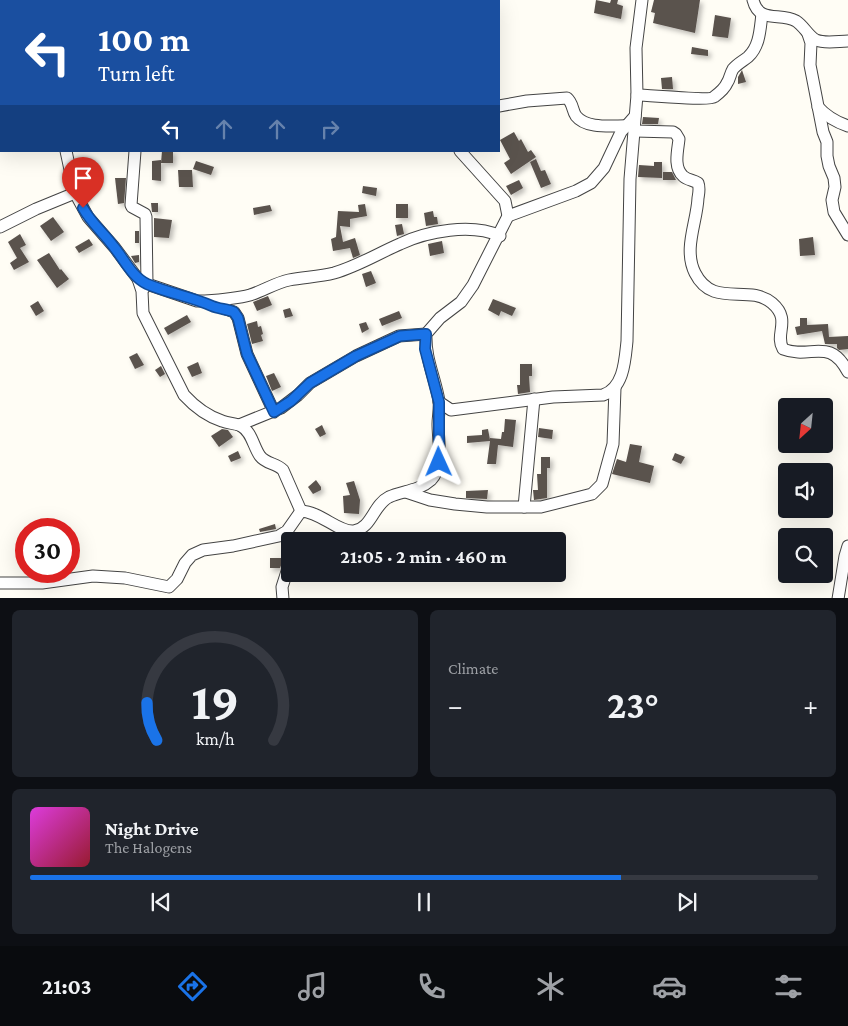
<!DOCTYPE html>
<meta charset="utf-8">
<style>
:root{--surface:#171b24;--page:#20242c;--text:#f1f3f6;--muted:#9ea1a6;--line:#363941;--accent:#1a73e8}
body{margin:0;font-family:"Crimson Pro",serif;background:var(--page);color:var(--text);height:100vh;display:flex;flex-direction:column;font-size:19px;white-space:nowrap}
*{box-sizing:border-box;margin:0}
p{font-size:16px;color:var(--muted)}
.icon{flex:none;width:28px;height:28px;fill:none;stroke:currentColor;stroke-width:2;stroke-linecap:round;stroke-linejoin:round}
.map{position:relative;height:598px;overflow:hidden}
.details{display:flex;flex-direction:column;gap:12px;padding:12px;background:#0d0f14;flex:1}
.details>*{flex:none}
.hud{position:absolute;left:0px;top:0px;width:500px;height:152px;box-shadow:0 5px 20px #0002;background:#1a4fa0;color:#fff;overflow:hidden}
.needle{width:32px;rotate:207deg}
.controls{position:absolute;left:778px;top:398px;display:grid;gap:10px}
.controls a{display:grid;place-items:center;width:55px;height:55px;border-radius:5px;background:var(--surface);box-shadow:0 5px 20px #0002;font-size:25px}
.speed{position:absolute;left:15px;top:518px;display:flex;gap:10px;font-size:25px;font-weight:700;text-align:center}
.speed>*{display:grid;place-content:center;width:65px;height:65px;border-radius:50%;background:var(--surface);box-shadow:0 5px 20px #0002;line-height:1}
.speed .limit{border:8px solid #d22;background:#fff;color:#111}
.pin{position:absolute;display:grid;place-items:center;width:42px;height:42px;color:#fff;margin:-51px -21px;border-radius:50% 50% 50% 0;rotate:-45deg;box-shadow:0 0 5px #0007}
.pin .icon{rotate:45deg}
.me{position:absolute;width:55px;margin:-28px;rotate:359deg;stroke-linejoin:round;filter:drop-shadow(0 0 4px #0008)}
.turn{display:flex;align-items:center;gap:18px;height:105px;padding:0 15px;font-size:22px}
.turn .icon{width:65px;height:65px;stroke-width:2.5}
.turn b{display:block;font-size:35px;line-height:42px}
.lanes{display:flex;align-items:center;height:48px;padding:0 15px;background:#0003;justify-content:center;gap:25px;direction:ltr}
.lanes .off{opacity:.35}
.big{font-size:38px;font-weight:700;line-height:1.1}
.details .widget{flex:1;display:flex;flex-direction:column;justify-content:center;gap:8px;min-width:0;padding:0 18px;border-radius:8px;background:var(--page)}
.details .dial{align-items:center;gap:0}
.dial svg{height:130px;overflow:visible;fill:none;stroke:var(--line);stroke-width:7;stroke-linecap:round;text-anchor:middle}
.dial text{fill:var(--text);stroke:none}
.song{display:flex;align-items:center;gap:15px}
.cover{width:60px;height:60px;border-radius:8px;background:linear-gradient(135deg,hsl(300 70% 55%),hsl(350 70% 35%))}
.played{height:5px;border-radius:2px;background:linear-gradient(90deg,var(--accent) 75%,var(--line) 75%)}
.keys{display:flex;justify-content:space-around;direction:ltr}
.heat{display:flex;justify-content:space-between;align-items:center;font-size:28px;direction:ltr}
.details .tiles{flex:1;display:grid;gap:12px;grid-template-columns:1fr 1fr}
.widget:last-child{grid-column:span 2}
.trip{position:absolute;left:281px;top:532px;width:285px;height:50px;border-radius:5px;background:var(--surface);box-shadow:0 5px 20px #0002;font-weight:700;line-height:50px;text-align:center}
.tabs{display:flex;height:80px;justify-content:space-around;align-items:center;background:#090b0e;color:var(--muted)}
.tabs .icon{width:35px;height:35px}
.tabs .selected{color:var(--accent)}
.tabs b{font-size:22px;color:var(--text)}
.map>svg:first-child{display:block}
.building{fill:#5a524d;filter:url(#shadow)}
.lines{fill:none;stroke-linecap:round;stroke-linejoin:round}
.minor-casing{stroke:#444;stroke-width:13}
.minor{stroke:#fff;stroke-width:11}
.route-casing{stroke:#114b97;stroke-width:12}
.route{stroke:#1a73e8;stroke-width:9}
</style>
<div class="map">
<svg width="848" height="599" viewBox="0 0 848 599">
<defs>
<filter id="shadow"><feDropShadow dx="3" dy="3" stdDeviation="2.5" flood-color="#0004"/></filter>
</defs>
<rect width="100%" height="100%" fill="#fffdf5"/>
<!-- building -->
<g class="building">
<path d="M596 0 610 3 611 0H618L617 4 623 6 621 19 594 13Z"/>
<path d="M654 0H700L695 33 653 23 655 13 651 12Z"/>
<path d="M715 15 731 18 728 38 712 36Z"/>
<path d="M692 47 708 50V56L691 54Z"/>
<path d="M742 70 746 82 738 84V77Z"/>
<path d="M672 77 673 89H662L661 78Z"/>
<path d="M643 117 659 118 658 124H642Z"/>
<path d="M514 132 519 141 521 139 528 152 531 150 536 157 511 174 504 163 510 159 500 140Z"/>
<path d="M162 151H173V163H161Z"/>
<path d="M536 159 541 171 545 170 551 184 541 188 530 162Z"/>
<path d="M161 160V181L152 180V161Z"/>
<path d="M196 161 214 167 211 175 193 169Z"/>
<path d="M654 162H662V178L638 177 639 165 654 166Z"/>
<path d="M178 170H192L193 187H179Z"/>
<path d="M663 172H672L676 180H663Z"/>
<path d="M115 178H126L124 203 118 204Z"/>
<path d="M519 180 523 188 511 195 506 186Z"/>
<path d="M363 186 377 188 376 196 362 193Z"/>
<path d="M151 203H158V212H152Z"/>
<path d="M365 204 367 216 350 219V227L340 226 343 242 355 238 360 255 353 258 350 248 333 251 331 239 336 237 338 211 359 212 358 205Z"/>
<rect x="396" y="204" width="12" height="14"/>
<path d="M270 205 272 211 254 215 253 208Z"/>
<path d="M433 211 434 217H437L438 224 426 226 424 213Z"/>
<path d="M53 217 64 232 51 241 40 226Z"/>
<path d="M154 218 172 220 169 238 154 237Z"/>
<path d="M402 224 404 234 397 236 395 225Z"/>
<rect x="135" y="231" width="4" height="12"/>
<path d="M20 234 26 245 20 248 29 262 14 270 10 263 17 258 8 242Z"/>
<path d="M813 237 815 255 800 256 799 239Z"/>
<path d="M89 239 93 245 79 253 75 247Z"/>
<path d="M442 241 444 253 430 256 428 244Z"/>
<path d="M49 253 60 270 61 269 69 279 57 288 37 260Z"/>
<path d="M139 255V262L135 263 131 256Z"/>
<path d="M371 271 376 283 366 287 362 274Z"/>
<path d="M268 296 272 305 257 311 253 302Z"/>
<path d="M493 299 516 308 512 316 501 311 499 316 488 310Z"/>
<path d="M38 301 44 311 36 316 30 306Z"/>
<path d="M290 308 293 316 285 318 283 310Z"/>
<path d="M399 311 402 318 382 326 379 319Z"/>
<path d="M187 315 191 322 168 335 164 328Z"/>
<path d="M800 318H807V325L828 324 829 337 848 336V349L839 350 837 348V344H825L822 331 797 335 795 327 800 326Z"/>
<path d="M257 321 258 327 261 326 263 334 261 335 263 341 252 344 247 324Z"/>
<path d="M366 322 369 329 362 333 359 324Z"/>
<path d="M137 353 144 365 135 369 129 357Z"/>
<path d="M198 362 202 373 192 377 187 367Z"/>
<path d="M520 364H532V376H529L530 392 518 394 517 385H520Z"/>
<path d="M161 366 165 374 160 377 155 370Z"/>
<path d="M274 373 281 387 272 391 266 376Z"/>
<path d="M505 419 516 420 513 447 498 445 496 464H487L490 441 467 443V436L482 435V430L488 429 490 440V438L501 439 502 432H504Z"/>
<path d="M322 425 326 434 320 437 315 429Z"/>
<path d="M539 428 553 430 552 439 538 437Z"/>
<path d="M222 429 228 430 233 437 219 447 211 436Z"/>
<path d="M630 444 642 446 639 462 654 466 650 483 612 474 617 459 626 462Z"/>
<path d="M238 451 241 458 231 462 228 456Z"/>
<path d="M675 453 685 457 681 464 672 460Z"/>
<path d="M541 457H550V468H547V498L534 500 533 490H538L537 474H541Z"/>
<path d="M316 480 321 487V490L313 494 308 487Z"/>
<path d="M354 481 360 500 359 514 344 513 343 496 350 495 346 483Z"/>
<path d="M488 490 487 499 466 498V491Z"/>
<path d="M275 524 276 529 260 532 259 529Z"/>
<path d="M270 558H284L280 568H270Z"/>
</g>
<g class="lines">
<defs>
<g id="minor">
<path d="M753 0C759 24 780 12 796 21 804 26 808 36 816 40 825 44 839 41 848 41"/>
<path d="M166 1V0"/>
<path d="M282 1V0"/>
<path d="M379 1V0"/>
<path d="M808 34 811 43 810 65 823 132 827 142V156L829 166 834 178 835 187 832 200 834 212 848 235"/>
<path d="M0 67H1"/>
<path d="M637 95C649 95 709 101 714 97 718 94 725 88 727 83 730 79 730 74 733 69 737 64 743 61 748 57 760 46 760 29 762 14"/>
<path d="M499 106 527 101 567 98C573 103 572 110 576 116 587 130 615 125 631 126"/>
<path d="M818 107C827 117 836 122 848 126"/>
<path d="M635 131 673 132 676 134 679 139C678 150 673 167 683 176 687 180 693 180 698 183 700 188 699 192 698 198 697 222 683 249 695 273 713 309 748 283 772 303 792 320 774 334 783 349 811 360 829 336 848 372"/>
<path d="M66 151 75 193 88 217 115 248 138 279 142 291 143 313 184 395C195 407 207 416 222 421 229 424 236 423 241 426 252 432 253 446 260 456 266 464 276 463 283 470L301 511"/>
<path d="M135 151 131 205 132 207 145 214 146 217 147 284 144 288"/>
<path d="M508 216 576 191 591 183 604 168 621 132 635 116"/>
<path d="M0 227 36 209 75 193"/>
<path d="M138 279 147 284 197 301H204C219 300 235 299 250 295 263 291 275 283 289 280 303 277 319 277 334 273 358 266 377 254 400 244 427 231 472 223 500 236"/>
<path d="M206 302 234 312 238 318 247 354 274 412"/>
<path d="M439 402 451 410 553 397 603 395C624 388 625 360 627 341L630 179 637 95 636 48 642 0"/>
<path d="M239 425 281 408 298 395 310 383 356 356 399 336 426 334"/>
<path d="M406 492 430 500 455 504 487 507H541L592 494 602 484 613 444 615 388"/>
<path d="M524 507 534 399"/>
<path d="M0 583H42L93 576 125 578 169 587 177 579 185 563 192 555 203 550 233 546 279 536 287 531 301 511C321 512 339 533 354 531 372 528 373 505 389 497 402 491 419 491 431 480 444 467 438 441 438 424 438 417 440 408 439 401 435 377 425 359 426 334L440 318 461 302 473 285 508 216 505 201 460 151"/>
<path d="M283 599 282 587 290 562"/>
<path d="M838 599 845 556 848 546"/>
</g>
</defs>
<!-- minor casing -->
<use href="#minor" class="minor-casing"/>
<!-- minor -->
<use href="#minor" class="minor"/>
</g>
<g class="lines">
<defs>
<path id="route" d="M83 208C91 223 104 233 114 247 124 259 132 277 147 284 168 293 192 297 212 306 219 309 227 309 234 312L238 318 247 354 274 412 291 401 310 383 356 356 400 336 426 334 425 349 439 402V462"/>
</defs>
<!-- route casing -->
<use href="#route" class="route-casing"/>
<!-- route -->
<use href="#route" class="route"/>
</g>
</svg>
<div class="controls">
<a><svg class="needle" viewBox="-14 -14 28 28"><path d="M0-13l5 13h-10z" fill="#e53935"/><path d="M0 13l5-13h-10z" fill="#9ea1a6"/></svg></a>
<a><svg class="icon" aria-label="sound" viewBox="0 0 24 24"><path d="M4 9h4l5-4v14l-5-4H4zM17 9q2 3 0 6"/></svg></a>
<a><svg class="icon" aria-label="search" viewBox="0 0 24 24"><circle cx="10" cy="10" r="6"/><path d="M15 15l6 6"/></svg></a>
</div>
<div class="speed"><div class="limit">30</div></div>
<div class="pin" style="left:83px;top:208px;background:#d93025"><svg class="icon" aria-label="arrive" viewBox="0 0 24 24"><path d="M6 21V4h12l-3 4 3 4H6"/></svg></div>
<svg class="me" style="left:439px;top:462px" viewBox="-20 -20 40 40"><path d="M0-17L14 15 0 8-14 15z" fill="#1a73e8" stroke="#fff" stroke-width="4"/></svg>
<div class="trip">21:05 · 2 min · 460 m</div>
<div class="hud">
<div class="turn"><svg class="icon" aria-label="left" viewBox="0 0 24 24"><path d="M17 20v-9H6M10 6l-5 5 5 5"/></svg><div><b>100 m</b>Turn left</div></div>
<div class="lanes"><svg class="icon" aria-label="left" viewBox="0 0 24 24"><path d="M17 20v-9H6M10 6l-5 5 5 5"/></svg><svg class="icon off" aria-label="ahead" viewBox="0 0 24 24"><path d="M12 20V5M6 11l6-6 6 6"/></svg><svg class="icon off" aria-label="ahead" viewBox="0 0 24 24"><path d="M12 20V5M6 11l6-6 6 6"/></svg><svg class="icon off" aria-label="right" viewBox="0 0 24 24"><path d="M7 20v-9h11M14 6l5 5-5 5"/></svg></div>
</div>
</div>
<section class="details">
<div class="tiles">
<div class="widget dial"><svg viewBox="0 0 100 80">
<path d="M14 69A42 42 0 1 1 86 69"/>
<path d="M14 69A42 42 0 0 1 8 46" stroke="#1a73e8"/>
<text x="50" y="56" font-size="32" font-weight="700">19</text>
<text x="50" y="72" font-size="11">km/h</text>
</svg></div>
<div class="widget"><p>Climate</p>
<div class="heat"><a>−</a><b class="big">23°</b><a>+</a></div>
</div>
<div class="widget">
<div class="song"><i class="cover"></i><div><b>Night Drive</b><p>The Halogens</p></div></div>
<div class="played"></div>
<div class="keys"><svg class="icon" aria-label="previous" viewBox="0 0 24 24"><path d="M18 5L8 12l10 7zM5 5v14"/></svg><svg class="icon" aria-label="pause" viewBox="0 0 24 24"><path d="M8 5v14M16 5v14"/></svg><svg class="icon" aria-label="next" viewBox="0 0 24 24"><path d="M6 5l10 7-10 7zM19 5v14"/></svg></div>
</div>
</div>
</section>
<nav class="tabs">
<b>21:03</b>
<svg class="icon selected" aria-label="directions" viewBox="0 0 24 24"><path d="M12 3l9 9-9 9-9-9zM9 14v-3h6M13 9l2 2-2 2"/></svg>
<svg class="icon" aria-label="music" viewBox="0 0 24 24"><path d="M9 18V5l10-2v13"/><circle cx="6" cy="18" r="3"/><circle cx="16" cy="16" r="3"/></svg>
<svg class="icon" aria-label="phone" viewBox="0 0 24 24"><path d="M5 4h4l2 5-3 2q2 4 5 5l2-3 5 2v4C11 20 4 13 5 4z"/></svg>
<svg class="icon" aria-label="climate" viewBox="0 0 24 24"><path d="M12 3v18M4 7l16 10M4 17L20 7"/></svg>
<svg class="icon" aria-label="car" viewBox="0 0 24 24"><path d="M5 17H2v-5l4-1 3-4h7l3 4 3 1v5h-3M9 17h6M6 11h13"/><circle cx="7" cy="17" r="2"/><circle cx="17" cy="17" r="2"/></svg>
<svg class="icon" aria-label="filters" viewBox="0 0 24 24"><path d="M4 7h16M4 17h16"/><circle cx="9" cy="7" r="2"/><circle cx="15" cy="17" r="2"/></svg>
</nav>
